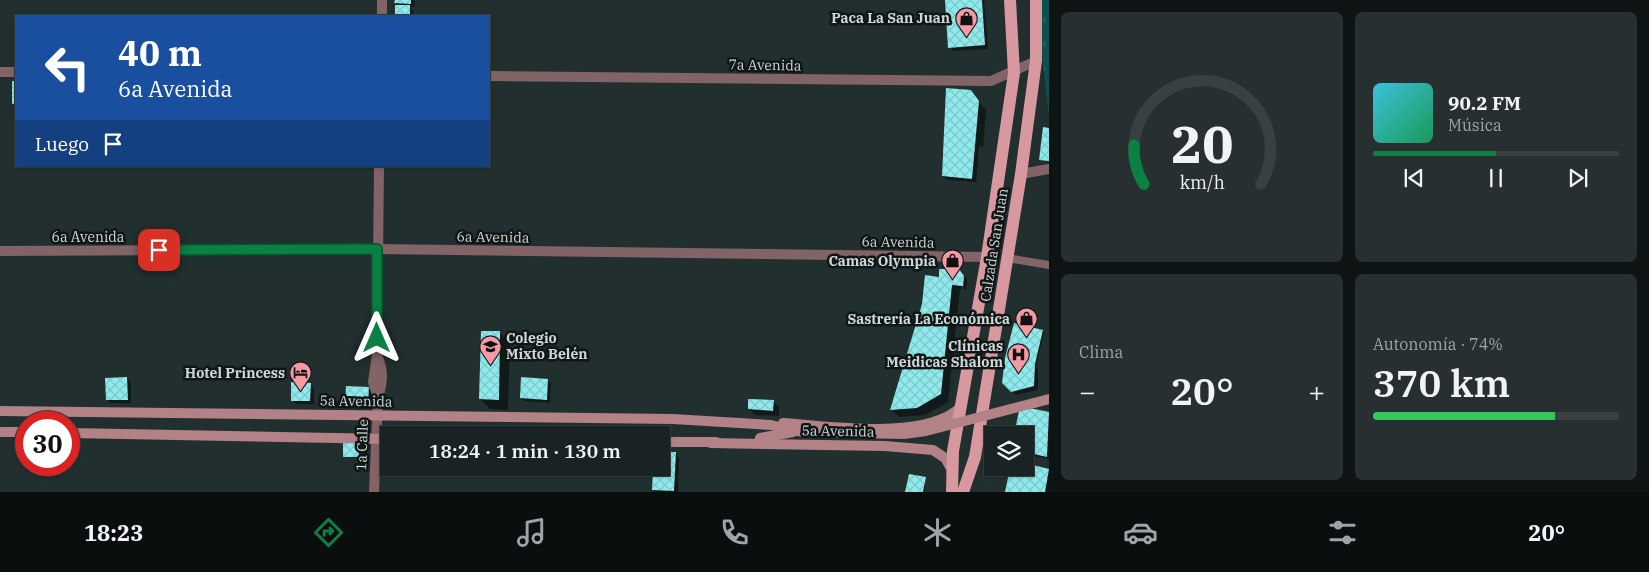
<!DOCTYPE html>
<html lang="es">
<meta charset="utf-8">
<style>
:root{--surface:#1a2323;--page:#272f30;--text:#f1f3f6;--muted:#9fa4a6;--line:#384041;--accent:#0b8043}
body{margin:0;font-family:"IBM Plex Serif",serif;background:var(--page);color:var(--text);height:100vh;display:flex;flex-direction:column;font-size:19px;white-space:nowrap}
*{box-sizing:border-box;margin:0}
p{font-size:16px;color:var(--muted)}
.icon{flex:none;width:28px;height:28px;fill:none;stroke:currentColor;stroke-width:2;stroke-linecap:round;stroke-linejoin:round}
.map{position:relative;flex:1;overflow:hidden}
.panel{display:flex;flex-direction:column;gap:12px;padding:12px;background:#0e1313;width:600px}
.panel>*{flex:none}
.top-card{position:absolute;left:15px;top:15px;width:475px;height:152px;border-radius:0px;box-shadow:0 1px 4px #0004,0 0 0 1px var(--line);background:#1a4fa0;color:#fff;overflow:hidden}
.controls{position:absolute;left:984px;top:426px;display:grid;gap:10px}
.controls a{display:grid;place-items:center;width:50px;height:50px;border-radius:0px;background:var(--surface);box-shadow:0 1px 4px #0004,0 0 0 1px var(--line);font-size:25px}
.speed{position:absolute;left:15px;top:411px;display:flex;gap:10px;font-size:25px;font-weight:700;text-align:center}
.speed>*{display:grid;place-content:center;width:65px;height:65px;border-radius:50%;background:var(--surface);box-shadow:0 1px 4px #0004,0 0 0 1px var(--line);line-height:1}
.speed .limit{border:8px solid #d22;background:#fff;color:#111}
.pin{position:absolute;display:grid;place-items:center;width:42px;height:42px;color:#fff;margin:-21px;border-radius:10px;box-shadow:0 2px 8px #0006}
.me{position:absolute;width:55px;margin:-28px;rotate:0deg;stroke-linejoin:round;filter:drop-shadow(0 0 4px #0008)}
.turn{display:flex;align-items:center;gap:18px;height:105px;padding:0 20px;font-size:22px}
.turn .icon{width:65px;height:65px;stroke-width:2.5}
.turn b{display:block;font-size:35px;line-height:42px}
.then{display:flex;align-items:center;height:48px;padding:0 20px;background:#0003;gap:10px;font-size:19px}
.big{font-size:38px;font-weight:600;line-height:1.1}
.panel .tile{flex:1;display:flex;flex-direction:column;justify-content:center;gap:8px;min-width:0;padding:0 18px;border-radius:8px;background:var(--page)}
.panel .dial{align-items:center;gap:0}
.dial svg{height:130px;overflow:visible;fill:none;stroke:var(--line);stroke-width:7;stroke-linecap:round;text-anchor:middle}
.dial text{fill:var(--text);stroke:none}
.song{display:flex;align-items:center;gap:15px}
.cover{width:60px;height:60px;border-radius:8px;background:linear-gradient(135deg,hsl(190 70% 55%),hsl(150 70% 35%))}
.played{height:5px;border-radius:2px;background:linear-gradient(90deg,var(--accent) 50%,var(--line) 50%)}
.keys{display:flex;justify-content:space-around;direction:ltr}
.heat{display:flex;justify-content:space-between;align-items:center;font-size:28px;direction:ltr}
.charge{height:8px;border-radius:4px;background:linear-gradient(90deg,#34c759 74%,var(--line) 0)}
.panel .tiles{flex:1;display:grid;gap:12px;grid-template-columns:repeat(2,1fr)}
.trip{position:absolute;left:380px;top:426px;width:290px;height:50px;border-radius:0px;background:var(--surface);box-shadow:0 1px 4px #0004,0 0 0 1px var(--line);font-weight:600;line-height:50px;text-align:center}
.tabs{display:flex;height:80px;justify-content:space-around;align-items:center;background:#0a0e0e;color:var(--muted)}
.tabs .icon{width:35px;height:35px}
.tabs .selected{color:var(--accent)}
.tabs b{font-size:22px;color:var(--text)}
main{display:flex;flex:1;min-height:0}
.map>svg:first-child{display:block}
.grass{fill:url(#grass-tufts)}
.shadow{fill:#0007}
.building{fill:url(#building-cross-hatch)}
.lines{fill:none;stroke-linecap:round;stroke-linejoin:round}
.lane{stroke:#826366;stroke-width:8}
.street{stroke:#826366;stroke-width:10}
.secondary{stroke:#b28286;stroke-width:10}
.primary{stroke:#d7999f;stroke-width:12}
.secondary-bridge{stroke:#b28286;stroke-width:10}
.route-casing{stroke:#07532c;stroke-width:12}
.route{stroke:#0b8043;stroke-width:9}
.labels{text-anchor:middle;stroke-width:5;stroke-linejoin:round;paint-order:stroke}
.poi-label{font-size:14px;font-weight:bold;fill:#ced7d7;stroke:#101616;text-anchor:end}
.street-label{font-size:14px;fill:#ced7d7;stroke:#101616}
</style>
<main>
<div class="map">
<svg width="1049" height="492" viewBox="0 0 1049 492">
<defs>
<pattern id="grass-tufts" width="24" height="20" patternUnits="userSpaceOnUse" patternTransform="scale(1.25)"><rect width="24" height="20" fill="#0e5152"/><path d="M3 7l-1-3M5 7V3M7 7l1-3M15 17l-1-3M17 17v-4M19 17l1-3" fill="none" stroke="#30696a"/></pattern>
<pattern id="building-cross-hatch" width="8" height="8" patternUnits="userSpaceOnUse" patternTransform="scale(1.25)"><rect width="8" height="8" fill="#8eeaec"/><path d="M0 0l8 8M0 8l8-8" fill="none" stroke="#7ec8ca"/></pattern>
</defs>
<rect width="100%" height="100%" fill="#222f2f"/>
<!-- grass -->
<path class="grass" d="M1036 0H1049V115Z"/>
<!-- shadow -->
<g class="shadow">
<path d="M396 0H415L414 7H410L413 10V16H396V6H399Z"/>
<path d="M946 0H984L988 49 953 51 950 47Z"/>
<path d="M971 92 986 110 983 147 979 146 976 182 947 180 943 176Z"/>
<path d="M959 270 962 273V289H960L948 402 925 415 899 417 892 410 923 304 941 278Z"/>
<path d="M964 276 967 278 966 290 964 289Z"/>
<path d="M1042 331 1044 332 1036 367 1038 369V390L1016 395 1003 382Z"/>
<path d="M500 333 510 343 508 410 490 409 480 399Z"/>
<path d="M127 378 131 382V403H111L107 400Z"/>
<path d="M548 380 551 384 550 403 525 401 521 398Z"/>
<path d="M310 384 314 388V404H296L292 400Z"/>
<path d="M368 388 372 392 371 408 351 407 347 404Z"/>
<path d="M773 401 779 407V416L755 415 749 409Z"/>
<path d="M1021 408 1049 413V459L1025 454V435H1015Z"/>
<path d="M344 442 359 443 360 458 345 457Z"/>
<path d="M675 454 679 458 678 492H656L653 490 654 468H661Z"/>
<path d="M1025 465 1049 470V492H1006L1011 468H1025Z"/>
<path d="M925 478V492H907Z"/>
</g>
<!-- building -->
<g class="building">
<path d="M395 0H411V4L394 3Z"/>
<path d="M945 0H982L985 45 948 48Z"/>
<rect x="395" y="5" width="15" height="11"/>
<rect x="12" y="81" width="4" height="23"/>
<path d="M946 88 971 90 979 101 972 179 942 176Z"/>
<path d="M1043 127 1049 128V161L1039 160Z"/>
<path d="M939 269H959L964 276 963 286 952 285 941 394 917 408 890 410 922 304 925 275 939 277Z"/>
<path d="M1014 323 1043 330 1035 364 1034 386 1011 392 1002 383 1005 358Z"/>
<path d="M481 331H500L499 400 479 399Z"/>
<path d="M127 377 128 400H106L105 378Z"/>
<path d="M521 377 548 379 547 400 520 398Z"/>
<path d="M291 382 311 383 310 401H291Z"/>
<path d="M346 386 369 387 368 405 345 404Z"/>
<path d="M748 399 774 400 773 411 748 409Z"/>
<path d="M1020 406 1049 412 1047 457 1025 452V435H1014Z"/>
<path d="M358 440 359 457H343V441Z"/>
<path d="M661 452H676L674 491 652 490 653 468H661Z"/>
<path d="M1025 463 1049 469 1045 492H1005L1010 468H1025Z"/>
<path d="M909 474 926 477 923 492H905Z"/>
</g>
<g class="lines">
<!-- lane -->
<path class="lane" d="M1007 258 1049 265"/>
<!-- street -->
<g class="street">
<path d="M382 16V0"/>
<path d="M0 72H16"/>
<path d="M489 76 991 81 1036 61"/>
<path d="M1021 174 1049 169"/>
<path d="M0 251 377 249 987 257"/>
<path d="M378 398C383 382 384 371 377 355L379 166"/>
<path d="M374 492 378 398 373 382 377 355"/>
</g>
<!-- secondary -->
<g class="secondary">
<path d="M1034 403 1049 399"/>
<path d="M0 411 673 419 771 425 796 431 808 432"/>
<path d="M783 423C832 426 922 441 960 408"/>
<path d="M0 432H26"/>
<path d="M69 433 389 439"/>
<path d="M760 438 793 432"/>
<path d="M661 442H716"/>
<path d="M711 443 885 446 933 450 945 458 952 470"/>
</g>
<!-- primary -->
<g class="primary">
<path d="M952 492 953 451 987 257 1014 73 1010 0"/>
<path d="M963 492 975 457 1021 174 1036 61V0"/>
</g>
<!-- secondary-bridge -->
<path class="secondary-bridge" d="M808 432 904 434 926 431 1034 403"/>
</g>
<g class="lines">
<defs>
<path id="route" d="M159 250 377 249V338"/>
</defs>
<!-- route casing -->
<use href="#route" class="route-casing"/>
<!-- route -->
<use href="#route" class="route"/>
</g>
<!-- icons -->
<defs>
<symbol id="shop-pin" viewBox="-11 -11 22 30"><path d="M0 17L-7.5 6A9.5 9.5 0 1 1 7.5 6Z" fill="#f49aa4" stroke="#101616"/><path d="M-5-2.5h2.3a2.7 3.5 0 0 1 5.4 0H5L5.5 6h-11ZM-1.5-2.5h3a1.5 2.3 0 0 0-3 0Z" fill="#111"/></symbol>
<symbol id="school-pin" viewBox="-11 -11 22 30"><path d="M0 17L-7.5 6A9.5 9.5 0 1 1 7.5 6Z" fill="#f49aa4" stroke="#101616"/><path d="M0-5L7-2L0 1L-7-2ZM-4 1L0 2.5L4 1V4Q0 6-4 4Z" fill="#111"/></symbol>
<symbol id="hospital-pin" viewBox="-11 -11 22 30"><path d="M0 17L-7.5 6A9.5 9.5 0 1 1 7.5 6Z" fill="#f49aa4" stroke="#101616"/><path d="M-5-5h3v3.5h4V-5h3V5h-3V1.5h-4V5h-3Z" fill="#111"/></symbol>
<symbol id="hotel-pin" viewBox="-11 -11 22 30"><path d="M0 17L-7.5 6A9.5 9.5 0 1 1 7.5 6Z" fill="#f49aa4" stroke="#101616"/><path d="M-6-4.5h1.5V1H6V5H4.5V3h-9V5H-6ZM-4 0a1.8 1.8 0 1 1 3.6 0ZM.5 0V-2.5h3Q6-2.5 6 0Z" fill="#111"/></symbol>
</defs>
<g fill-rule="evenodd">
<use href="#shop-pin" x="954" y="6" width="25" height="34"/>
<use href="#shop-pin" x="940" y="248" width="25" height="34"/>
<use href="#shop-pin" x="1014" y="306" width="25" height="34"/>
<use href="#school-pin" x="478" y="334" width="25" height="34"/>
<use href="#hospital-pin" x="1006" y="342" width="25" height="34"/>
<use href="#hotel-pin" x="288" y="360" width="25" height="34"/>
</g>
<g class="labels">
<!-- poi labels -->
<g class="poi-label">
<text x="950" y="23">Paca La San Juan</text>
<text x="936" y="266">Camas Olympia</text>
<text x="1010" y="324">Sastrería La Económica</text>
<text x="506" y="343" text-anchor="start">Colegio<tspan x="506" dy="16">Mixto Belén</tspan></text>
<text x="1003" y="351">Clínicas<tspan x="1003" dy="16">Meidicas Shalom</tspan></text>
<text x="285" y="378">Hotel Princess</text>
</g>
<!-- street labels -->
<g class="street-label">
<text transform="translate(765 65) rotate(1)" y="5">7a Avenida</text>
<text x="88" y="242">6a Avenida</text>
<text transform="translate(493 237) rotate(1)" y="5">6a Avenida</text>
<text transform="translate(898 242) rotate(1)" y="5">6a Avenida</text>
<text transform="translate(994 245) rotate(-81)" y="5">Calzada San Juan</text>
<text transform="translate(356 401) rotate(1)" y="5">5a Avenida</text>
<text transform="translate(838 431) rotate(1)" y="5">5a Avenida</text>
<text transform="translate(362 445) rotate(-88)" y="5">1a Calle</text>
</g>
</g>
</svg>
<div class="controls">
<a><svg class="icon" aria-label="layers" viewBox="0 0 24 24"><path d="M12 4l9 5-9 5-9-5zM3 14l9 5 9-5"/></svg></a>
</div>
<div class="speed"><div class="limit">30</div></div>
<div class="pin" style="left:159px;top:250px;background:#d93025"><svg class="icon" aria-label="arrive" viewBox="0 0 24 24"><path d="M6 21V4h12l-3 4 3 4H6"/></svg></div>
<svg class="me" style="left:377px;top:338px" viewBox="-20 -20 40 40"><path d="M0-17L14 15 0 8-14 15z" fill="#0b8043" stroke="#fff" stroke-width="4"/></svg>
<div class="trip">18:24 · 1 min · 130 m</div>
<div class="top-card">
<div class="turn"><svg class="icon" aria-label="left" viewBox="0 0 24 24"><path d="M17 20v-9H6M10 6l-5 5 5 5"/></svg><div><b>40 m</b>6a Avenida</div></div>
<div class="then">Luego<svg class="icon" aria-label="arrive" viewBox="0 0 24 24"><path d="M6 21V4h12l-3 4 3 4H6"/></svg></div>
</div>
</div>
<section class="panel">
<div class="tiles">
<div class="tile dial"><svg viewBox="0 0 100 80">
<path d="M14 69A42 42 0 1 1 86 69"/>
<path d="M14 69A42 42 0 0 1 8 45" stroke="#0b8043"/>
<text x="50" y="56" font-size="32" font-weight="700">20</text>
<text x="50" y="72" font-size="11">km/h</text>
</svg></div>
<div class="tile">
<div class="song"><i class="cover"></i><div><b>90.2 FM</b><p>Música</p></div></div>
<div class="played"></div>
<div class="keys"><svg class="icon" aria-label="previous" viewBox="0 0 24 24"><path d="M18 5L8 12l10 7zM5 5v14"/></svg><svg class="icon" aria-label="pause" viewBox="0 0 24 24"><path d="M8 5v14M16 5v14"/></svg><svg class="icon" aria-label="next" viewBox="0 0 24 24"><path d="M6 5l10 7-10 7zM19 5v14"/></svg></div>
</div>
<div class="tile"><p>Clima</p>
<div class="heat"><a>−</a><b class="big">20°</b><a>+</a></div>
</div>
<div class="tile"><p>Autonomía · 74%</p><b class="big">370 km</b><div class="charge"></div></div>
</div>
</section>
</main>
<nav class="tabs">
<b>18:23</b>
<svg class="icon selected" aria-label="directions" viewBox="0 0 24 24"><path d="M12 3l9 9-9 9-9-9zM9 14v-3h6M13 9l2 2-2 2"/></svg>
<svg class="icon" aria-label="music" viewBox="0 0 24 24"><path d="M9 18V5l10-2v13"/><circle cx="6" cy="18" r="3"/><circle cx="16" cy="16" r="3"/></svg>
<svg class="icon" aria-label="phone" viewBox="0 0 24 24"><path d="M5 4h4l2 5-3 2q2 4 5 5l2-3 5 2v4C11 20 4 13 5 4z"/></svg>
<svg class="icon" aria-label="climate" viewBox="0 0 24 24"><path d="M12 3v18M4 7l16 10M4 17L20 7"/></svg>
<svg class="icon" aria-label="car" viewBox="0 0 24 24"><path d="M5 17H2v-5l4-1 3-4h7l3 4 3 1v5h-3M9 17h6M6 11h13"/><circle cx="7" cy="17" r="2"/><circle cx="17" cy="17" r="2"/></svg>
<svg class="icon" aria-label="filters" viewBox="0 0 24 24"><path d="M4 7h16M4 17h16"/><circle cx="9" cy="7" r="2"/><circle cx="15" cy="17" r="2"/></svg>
<b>20°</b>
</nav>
